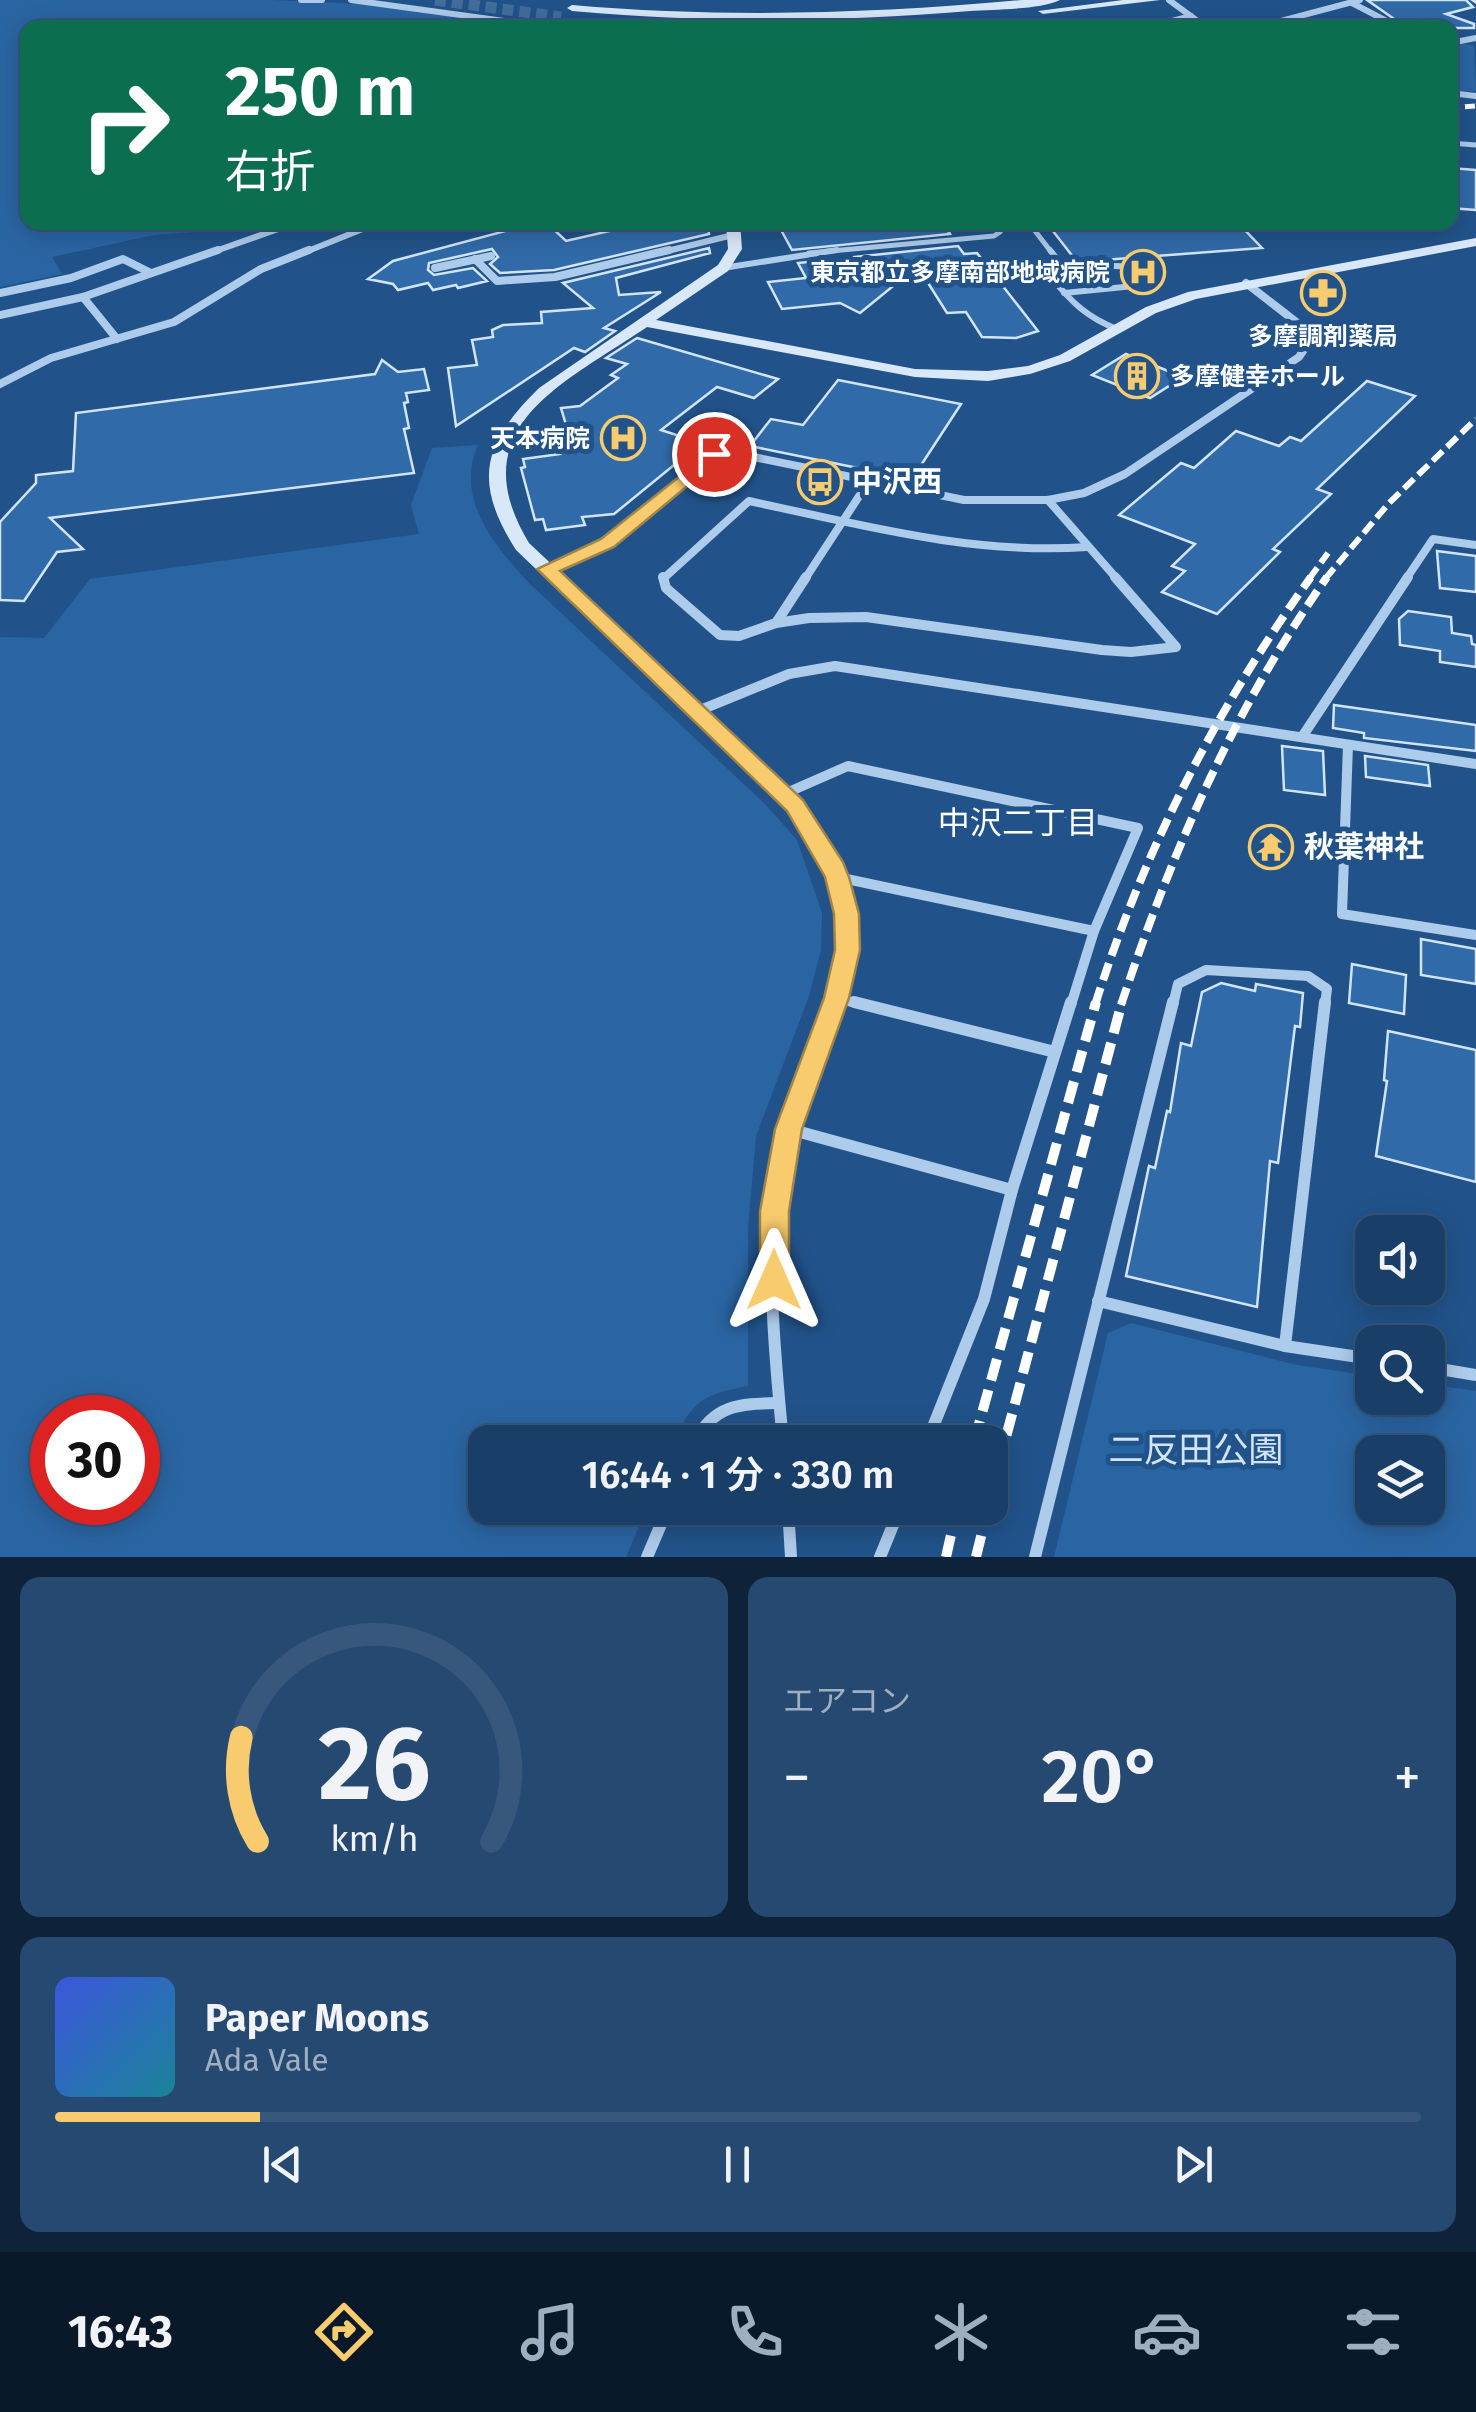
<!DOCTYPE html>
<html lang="ja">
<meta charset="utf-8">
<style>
:root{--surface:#193e68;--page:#264971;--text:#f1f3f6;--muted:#9faec0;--line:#37577c;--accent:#f8cb6e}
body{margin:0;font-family:"Fira Sans","Noto Sans JP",sans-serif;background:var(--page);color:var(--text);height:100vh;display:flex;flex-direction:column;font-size:38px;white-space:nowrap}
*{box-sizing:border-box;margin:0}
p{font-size:32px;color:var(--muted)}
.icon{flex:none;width:55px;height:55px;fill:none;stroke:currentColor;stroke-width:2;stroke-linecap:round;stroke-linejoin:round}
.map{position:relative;height:1557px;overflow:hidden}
.details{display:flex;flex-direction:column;gap:20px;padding:20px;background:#0e2239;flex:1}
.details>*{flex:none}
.hud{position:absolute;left:20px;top:20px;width:1438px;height:210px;border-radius:20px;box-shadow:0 5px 25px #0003,0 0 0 2px var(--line);background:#0b6e4f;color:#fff;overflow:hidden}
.fabs{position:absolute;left:1355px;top:1215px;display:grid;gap:20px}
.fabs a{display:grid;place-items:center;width:90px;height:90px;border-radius:20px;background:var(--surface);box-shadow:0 5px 25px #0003,0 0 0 2px var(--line);font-size:50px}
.speed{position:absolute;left:30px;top:1395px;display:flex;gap:20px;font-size:50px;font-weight:700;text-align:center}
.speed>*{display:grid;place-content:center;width:130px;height:130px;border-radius:50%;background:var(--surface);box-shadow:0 5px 25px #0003,0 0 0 2px var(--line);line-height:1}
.speed .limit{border:15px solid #d22;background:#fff;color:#111}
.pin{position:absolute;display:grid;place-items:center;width:85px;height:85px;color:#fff;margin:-42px;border:5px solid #fff;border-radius:50%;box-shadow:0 2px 10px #0007}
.me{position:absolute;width:110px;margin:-55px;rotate:0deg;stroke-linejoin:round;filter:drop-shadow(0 0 8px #0008)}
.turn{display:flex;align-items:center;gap:35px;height:210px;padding:0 40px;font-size:45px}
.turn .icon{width:130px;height:130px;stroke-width:2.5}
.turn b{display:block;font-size:70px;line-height:85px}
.big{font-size:75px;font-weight:600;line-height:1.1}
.details .widget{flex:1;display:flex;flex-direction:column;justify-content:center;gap:15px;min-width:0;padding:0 35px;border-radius:20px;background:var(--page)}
.details .dial{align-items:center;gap:0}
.dial svg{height:260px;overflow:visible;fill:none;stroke:var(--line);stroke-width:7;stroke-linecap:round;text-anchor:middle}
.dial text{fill:var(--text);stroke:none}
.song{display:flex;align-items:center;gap:30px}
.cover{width:120px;height:120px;border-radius:15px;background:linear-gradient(135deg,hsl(230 70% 55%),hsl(190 70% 35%))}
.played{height:10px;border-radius:5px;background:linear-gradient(90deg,var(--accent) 15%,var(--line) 15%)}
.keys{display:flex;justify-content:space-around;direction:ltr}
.heat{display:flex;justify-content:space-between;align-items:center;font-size:55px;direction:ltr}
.details .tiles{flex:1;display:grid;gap:20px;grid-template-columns:1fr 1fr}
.widget:last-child{grid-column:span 2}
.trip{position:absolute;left:468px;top:1425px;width:540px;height:100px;border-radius:20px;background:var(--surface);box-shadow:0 5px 25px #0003,0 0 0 2px var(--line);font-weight:600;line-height:100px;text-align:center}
.dock{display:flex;height:160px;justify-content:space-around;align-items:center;background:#0a192a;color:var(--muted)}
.dock .icon{width:70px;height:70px}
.dock .current{color:var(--accent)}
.dock b{font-size:45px;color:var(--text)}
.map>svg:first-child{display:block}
.green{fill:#2a65a3;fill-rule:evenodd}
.building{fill:#306aa8;stroke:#d2e5f8;stroke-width:2.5}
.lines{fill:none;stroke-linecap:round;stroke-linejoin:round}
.secondary-tunnel{stroke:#426d9c;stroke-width:11;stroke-dasharray:11 6;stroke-linecap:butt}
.lane-far1{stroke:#adcbeb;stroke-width:5}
.lane{stroke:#adcbeb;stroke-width:6}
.street-far3{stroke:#adcbeb;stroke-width:6}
.street-far2{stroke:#adcbeb;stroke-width:8}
.street-far1{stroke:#adcbeb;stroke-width:10}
.street{stroke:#adcbeb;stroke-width:12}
.secondary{fill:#d9e8f8;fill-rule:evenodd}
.rail-far3{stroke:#fff;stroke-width:5;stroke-dasharray:10 5;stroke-linecap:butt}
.rail-far2{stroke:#fff;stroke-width:6;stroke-dasharray:14 6;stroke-linecap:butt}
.rail-far1{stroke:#fff;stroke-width:8;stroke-dasharray:18 8;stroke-linecap:butt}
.rail{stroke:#fff;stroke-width:10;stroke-dasharray:22 10;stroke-linecap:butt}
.route{fill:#f8cb6e;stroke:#a18448;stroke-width:2.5}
.labels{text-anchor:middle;stroke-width:10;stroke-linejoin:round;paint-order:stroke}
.far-poi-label{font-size:25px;font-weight:bold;fill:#fff;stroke:#21538a;text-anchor:end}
.poi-label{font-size:30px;font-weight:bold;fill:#fff;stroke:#21538a;text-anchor:start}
.neighbourhood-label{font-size:32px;fill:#fff;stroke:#21538a}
.near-park-label{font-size:35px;fill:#d2e5f8;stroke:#21538a}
</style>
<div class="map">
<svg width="1476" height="1557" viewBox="0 0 1476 1557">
<rect width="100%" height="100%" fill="#21538a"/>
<!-- green -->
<g class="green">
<path d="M0 0H271L379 5 544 27 28 28V222L232 225 221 230 154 235 52 257 62 274 0 287Z"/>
<path d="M1462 43 1474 46 1476 91H1450V47Z"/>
<path d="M478 445C454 499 495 546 529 583L765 804 797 840 822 913 821 950 809 996 756 1136 748 1227V1386C703 1395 693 1399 674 1442H485V1508H647L626 1557H0V637L44 638 90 579 419 534 411 505 432 448ZM52 1418H138V1502H52Z"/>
<path d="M1131 1323 1297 1365 1372 1376V1398H1428V1384L1476 1391V1557H1054L1108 1333ZM1428 1452V1508H1372V1452Z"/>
</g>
<!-- building -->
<g class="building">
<path d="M1367 0H1466L1473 7 1446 14 1474 24V28H1407Z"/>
<path d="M1450 168 1476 170V210L1450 208Z"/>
<path d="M539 222H546L566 241 649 222H708L709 234 554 270 500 273 490 264 498 257 492 249 429 263 428 270 434 275 473 268 487 281 458 288 456 285 433 290 428 283 398 290 393 284 368 279 393 261Z"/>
<path d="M796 222H943L950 234 792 250 781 230 799 229Z"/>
<path d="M1046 222H1136L1142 229 1187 222H1237L1262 248 1077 262Z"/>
<path d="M958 246 964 254 977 253 1038 331 1016 338 982 337 966 312 947 313 923 275 914 269 860 313 840 303 782 309 768 282 806 278 798 263Z"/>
<path d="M709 248 710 253 616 278 619 295 661 292 604 328 615 331 585 352 574 348 456 426 448 368 477 365 472 340 493 337 492 330 503 325 542 323 541 312 593 308 563 283Z"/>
<path d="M637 338 778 379 754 398 717 387 661 430 701 443 614 514 582 517 585 525 546 530 543 519 535 520 521 468 525 467 523 459 560 454 555 439 570 438 561 408 580 406 618 378 611 375 627 364 606 358Z"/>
<path d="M1126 354 1183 377 1150 398 1092 375Z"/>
<path d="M382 360 398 372 424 369 429 390 406 393 408 402 404 403 409 428 404 429 414 473 50 518 83 549 57 552 24 601 0 600V522L36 483V475L73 471 76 413 375 374Z"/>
<path d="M838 380 961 404 912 479 750 446 771 419 803 425Z"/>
<path d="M1367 381 1415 396 1317 489 1331 494 1273 549 1280 552 1217 614 1162 592 1185 571 1172 566 1195 544 1119 515 1181 463 1194 468 1236 431 1279 446 1290 437 1301 441Z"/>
<path d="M1437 551 1476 556V592L1440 588Z"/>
<path d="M1408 611 1451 617 1452 633 1471 636 1472 644 1476 645V667L1440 662V651L1400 645 1399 619Z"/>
<path d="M1334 705 1476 725V751L1364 738V733L1333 728Z"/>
<path d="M1282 746 1323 751 1325 795 1284 790Z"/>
<path d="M1365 756 1428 765 1430 786 1366 777Z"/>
<path d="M1421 939 1476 949V984L1421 975Z"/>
<path d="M1352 964 1406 975 1404 1014 1349 1003Z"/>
<path d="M1221 983 1255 991 1256 984 1303 993 1300 1027 1295 1026 1278 1163 1270 1161 1257 1307 1126 1276 1149 1166 1155 1168 1167 1111 1170 1112 1181 1043 1191 1046 1202 992Z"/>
<path d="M1388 1031 1476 1050V1182L1376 1156 1387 1081 1384 1080Z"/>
</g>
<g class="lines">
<!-- secondary-tunnel -->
<path class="secondary-tunnel" d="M435 0 561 17"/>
<!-- lane-far1 -->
<g class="lane-far1">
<path d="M1450 143 1476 145"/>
<path d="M1032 227 1052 253"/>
<path d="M809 253 994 236 1000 232 993 222"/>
</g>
<!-- lane -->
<g class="lane">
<path d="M1050 250 1065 269"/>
<path d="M723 268 837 250"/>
<path d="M1064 293 1144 285 1148 280 1137 267 1093 265 1052 278C1071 302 1088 318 1117 329"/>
</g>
<!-- street-far3 -->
<g class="street-far3">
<path d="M301 0H322"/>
<path d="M351 0 556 28"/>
<path d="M1169 0 1207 28"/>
<path d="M1352 3 1400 28"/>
<path d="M1146 28 1191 16"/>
<path d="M1254 28 1360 0"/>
<path d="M1450 43 1476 38"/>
<path d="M1450 93 1476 96"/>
<path d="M210 253 298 222"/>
<path d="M303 253 380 222"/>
<path d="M659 253 733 235"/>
</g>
<!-- street-far2 -->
<g class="street-far2">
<path d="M475 259 497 281 555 277 669 250"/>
<path d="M435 268 491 256"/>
<path d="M0 293 71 278 123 259 151 273"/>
<path d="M83 297 117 339"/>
<path d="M0 315 83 297 218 250"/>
<path d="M0 384 51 358 174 322 261 269 309 250"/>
<path d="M1048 500 1117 579"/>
<path d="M547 569 607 543 724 451 964 500H1048L1084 493 1125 474 1299 357 1307 345 1300 325 1246 283"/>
<path d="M663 579 749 501C862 525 971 555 1087 547"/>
<path d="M805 579 869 481"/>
<path d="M1406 579 1433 539 1476 545"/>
</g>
<!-- street-far1 -->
<g class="street-far1">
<path d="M663 577 666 588 720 635 739 636 776 623 809 618 866 617 1102 650 1131 652 1176 647 1115 577"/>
<path d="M776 623 806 577"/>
<path d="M698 711 789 674 835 666 1476 764"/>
<path d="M1302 737 1408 577"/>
<path d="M1348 745 1342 914 1476 935"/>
<path d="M837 877 1094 931"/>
<path d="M836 998 864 1005"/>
<path d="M832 1005C861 910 842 868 784 794L848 766 1138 828 1094 931 1071 1005"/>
<path d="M1173 1005 1178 984 1206 970 1308 976 1327 989 1325 1005"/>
</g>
<!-- street -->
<g class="street">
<path d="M854 1002 1055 1052"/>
<path d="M789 1129 1012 1190"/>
<path d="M1098 1301 1285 1346 1372 1359"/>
<path d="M1285 1346 1325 1002"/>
<path d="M1428 1367 1476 1375"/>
<path d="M695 1442C714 1404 740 1404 779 1403"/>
<path d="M783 1442C775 1355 765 1266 779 1180 788 1118 814 1061 833 1002"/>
<path d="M927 1442 984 1299 1012 1190 1071 1002"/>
<path d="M788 1508 791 1557"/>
<path d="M647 1557 668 1508"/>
<path d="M880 1557 900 1508"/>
<path d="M1035 1557 1173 1002"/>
</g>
<!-- secondary -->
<g class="secondary">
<path d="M1022 0H1060C1040 10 994 9 970 11 837 22 705 23 572 11L567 8 572 5C722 18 872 14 1022 0Z"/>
<path d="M1123 0H1160L1043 14 1038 11Z"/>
<path d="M1470 0H1476V4Z"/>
<path d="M726 222H740L742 249 728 271 656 320 915 369 988 371 1028 366 1060 355 1146 307 1188 292 1476 238V246L1196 299 1156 313 1070 361 1030 374 988 381 915 377 647 327C563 384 459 427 529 543L791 789 794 794 791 799H777L516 550C472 481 483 443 539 388L718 265 728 249Z"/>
</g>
<!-- rail-far3 -->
<path class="rail-far3" d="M1450 108 1476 106"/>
<!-- rail-far2 -->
<g class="rail-far2">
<path d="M1309 579 1328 553"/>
<path d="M1325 579 1389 503 1476 419"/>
</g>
<!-- rail-far1 -->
<g class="rail-far1">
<path d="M1095 1005C1144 850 1216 709 1311 577"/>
<path d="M1121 1005C1173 849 1232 712 1327 577"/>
</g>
<!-- rail -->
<g class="rail">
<path d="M974 1442 1096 1002"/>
<path d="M990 1497 1122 1002"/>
<path d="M946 1557 957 1508"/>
<path d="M976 1557 988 1508"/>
</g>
</g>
<!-- route -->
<path class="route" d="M714 449 724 454 721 458 614 547 560 571 803 800 843 862 849 877 859 914 860 950 849 998 802 1129 789 1211V1280L785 1288 774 1292 764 1288 760 1280V1211L775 1129 824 998 835 950 834 914 825 877 787 811 537 569 601 539Z"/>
<!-- icons -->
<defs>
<symbol id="hospital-ring" viewBox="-11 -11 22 22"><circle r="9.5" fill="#21538a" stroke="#f8cb6e" stroke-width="1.5"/><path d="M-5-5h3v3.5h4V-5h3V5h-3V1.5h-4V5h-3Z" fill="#f8cb6e"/></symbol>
<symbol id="pharmacy-ring" viewBox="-11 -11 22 22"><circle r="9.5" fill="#21538a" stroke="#f8cb6e" stroke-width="1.5"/><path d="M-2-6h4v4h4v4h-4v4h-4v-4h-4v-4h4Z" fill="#f8cb6e"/></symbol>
<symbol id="building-ring" viewBox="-11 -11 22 22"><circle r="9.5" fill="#21538a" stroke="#f8cb6e" stroke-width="1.5"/><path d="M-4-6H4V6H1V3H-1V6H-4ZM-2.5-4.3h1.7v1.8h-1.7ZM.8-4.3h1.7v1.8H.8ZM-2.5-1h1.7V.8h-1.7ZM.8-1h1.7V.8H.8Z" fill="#f8cb6e"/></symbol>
<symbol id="bus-ring" viewBox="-11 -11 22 22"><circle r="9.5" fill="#21538a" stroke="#f8cb6e" stroke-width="1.5"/><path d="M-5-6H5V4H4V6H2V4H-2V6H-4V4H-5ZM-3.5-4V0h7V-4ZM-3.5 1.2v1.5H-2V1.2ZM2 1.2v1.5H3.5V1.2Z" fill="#f8cb6e"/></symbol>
<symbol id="temple-ring" viewBox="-11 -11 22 22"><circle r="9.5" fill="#21538a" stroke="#f8cb6e" stroke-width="1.5"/><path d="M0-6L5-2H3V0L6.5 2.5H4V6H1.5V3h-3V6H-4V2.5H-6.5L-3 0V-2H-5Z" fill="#f8cb6e"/></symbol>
</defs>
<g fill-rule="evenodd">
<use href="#hospital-ring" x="1118" y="247" width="50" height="50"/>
<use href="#pharmacy-ring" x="1298" y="268" width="50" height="50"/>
<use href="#building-ring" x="1112" y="351" width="50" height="50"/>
<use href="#hospital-ring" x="598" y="413" width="50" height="50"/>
<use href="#bus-ring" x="795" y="457" width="50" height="50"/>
<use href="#temple-ring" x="1246" y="822" width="50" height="50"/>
</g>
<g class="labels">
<!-- far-poi labels -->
<g class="far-poi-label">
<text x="1110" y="281">東京都立多摩南部地域病院</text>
<text x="1323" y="345" text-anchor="middle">多摩調剤薬局</text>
<text x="1170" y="385" text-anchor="start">多摩健幸ホール</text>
<text x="590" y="447">天本病院</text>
</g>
<!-- poi labels -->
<g class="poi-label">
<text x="852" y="492">中沢西</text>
<text x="1304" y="857">秋葉神社</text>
</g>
<!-- neighbourhood labels -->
<g class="neighbourhood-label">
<text x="1018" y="834">中沢二丁目</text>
</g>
<!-- near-park labels -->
<g class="near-park-label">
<text x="1196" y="1462">二反田公園</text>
</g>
</g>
</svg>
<div class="fabs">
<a><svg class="icon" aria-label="sound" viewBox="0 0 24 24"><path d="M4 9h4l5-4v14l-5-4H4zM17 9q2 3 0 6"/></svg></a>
<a><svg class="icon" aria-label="search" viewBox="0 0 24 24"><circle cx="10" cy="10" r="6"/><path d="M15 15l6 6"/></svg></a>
<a><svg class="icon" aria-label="layers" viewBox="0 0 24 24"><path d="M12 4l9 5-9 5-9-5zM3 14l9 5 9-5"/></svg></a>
</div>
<div class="speed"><div class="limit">30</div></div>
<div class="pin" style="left:714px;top:454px;background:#d93025"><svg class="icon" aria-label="arrive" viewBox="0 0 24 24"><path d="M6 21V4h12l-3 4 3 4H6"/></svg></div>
<svg class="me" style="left:774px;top:1280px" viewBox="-20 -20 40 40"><path d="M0-17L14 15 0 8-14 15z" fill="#f8cb6e" stroke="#fff" stroke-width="4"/></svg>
<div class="trip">16:44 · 1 分 · 330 m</div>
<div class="hud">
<div class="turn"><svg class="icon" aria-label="right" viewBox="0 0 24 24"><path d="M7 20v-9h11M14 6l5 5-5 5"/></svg><div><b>250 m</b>右折</div></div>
</div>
</div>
<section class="details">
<div class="tiles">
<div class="widget dial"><svg viewBox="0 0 100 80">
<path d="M14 69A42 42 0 1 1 86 69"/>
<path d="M14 69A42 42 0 0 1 9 37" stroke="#f8cb6e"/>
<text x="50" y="56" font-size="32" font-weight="700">26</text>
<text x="50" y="72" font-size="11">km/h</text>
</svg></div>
<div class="widget"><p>エアコン</p>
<div class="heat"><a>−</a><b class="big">20°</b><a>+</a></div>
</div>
<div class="widget">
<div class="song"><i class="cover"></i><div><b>Paper Moons</b><p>Ada Vale</p></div></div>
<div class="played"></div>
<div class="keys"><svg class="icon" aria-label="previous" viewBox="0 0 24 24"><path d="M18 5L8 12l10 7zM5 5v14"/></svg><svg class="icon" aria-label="pause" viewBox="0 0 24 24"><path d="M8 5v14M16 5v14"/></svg><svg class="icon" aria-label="next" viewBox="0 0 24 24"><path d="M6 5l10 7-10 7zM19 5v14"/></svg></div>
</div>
</div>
</section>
<nav class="dock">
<b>16:43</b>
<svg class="icon current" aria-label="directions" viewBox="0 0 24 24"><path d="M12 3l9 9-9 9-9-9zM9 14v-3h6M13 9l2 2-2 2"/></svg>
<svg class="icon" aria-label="music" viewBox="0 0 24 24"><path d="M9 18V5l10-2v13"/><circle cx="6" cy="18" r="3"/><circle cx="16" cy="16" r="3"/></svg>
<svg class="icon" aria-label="phone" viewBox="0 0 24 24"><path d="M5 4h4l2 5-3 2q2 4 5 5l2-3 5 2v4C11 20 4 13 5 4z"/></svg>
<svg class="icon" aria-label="climate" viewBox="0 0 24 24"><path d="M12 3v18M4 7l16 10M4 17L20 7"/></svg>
<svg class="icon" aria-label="car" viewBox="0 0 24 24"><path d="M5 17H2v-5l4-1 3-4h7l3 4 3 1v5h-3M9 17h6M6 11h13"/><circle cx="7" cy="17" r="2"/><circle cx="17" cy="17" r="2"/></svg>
<svg class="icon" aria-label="filters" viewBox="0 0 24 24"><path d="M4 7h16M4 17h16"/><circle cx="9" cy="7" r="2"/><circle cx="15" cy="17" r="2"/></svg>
</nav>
